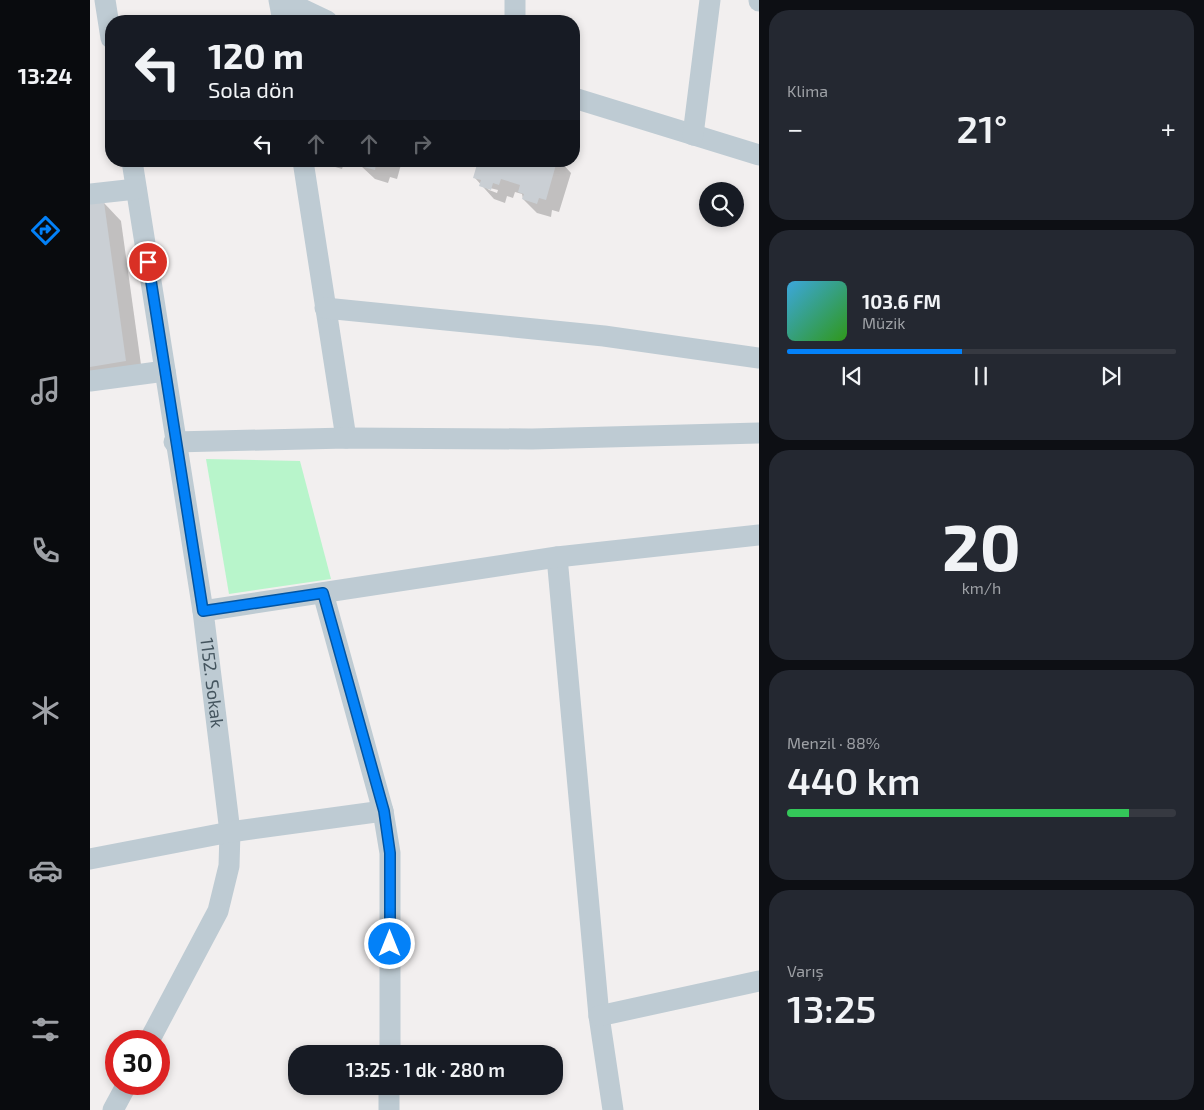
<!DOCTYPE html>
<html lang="tr">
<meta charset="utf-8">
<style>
:root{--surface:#171b24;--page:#242831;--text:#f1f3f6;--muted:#9ea1a6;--line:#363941;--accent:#0381f8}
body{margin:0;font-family:"Exo 2",sans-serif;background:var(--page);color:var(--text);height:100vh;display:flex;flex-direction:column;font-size:19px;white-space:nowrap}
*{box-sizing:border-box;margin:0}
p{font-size:16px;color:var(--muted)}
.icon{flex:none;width:28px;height:28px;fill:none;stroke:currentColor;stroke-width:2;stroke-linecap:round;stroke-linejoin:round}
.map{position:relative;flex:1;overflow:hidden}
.panel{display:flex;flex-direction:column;gap:10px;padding:10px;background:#0d0f14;width:445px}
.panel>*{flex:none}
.top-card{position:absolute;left:15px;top:15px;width:475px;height:152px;border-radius:20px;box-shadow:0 2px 8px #0003;background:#171b24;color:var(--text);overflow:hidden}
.fabs{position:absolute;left:609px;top:182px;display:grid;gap:10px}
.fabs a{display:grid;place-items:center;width:45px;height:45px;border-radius:50%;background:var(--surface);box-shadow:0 2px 8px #0003;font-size:25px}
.speed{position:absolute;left:15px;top:1030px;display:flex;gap:10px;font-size:25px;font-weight:700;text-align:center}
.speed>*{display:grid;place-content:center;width:65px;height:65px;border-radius:50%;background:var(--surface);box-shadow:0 2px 8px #0003;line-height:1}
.speed .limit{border:8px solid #d22;background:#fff;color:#111}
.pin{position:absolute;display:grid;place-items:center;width:42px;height:42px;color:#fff;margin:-21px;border:2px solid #fff;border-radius:50%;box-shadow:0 1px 5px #0007}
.me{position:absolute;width:55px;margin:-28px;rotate:0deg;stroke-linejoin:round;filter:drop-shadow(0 0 4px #0008)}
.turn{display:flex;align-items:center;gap:18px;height:105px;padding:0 20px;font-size:22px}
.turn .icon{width:65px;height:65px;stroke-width:2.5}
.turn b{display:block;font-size:35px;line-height:42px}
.lanes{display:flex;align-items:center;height:48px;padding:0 20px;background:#0003;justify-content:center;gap:25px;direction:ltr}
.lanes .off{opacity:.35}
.big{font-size:38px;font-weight:600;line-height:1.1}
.panel .tile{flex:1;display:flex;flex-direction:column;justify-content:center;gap:8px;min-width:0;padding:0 18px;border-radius:20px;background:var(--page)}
.panel .dial{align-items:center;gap:0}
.dial b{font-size:65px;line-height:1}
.song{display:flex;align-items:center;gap:15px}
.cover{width:60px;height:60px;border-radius:8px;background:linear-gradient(135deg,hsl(200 70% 55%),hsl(110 70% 35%))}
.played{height:5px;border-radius:2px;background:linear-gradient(90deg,var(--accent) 45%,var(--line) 45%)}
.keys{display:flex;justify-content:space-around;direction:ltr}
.heat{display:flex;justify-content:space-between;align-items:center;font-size:28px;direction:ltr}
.charge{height:8px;border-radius:4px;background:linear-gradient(90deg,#34c759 88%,var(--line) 0)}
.trip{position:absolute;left:198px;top:1045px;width:275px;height:50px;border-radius:20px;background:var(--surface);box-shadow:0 2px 8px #0003;font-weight:600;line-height:50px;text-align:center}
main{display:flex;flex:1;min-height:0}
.menu{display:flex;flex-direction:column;width:90px;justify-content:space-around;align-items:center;background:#090b0e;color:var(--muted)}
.menu .icon{width:35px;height:35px}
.menu .current{color:var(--accent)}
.menu b{font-size:22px;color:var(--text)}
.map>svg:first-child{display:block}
.green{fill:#b8f5cb}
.shadow{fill:#0003;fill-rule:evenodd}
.building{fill:#cacfd4}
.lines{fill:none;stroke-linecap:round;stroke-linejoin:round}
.minor{stroke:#becbd3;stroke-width:21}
.route-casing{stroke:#0254a1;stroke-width:12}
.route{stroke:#0381f8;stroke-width:9}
.labels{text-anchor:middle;stroke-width:4.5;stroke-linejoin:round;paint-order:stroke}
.street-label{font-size:18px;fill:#45555f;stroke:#fff}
</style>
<main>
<nav class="menu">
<b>13:24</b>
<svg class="icon current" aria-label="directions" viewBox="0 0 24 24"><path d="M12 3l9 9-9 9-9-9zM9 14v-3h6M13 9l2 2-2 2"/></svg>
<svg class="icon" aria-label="music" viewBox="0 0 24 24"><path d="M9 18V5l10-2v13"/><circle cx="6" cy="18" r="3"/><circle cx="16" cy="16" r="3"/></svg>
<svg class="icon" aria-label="phone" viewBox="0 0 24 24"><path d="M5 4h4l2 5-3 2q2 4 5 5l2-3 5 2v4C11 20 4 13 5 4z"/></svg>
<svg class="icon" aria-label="climate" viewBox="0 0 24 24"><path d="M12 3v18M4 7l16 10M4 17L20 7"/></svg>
<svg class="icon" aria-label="car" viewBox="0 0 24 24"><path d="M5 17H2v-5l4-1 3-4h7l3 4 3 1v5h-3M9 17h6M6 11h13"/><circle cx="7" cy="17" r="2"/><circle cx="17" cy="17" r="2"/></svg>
<svg class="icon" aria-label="filters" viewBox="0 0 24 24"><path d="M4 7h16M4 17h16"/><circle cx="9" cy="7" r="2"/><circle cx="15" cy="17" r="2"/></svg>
</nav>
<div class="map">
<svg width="669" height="1110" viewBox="0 0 669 1110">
<rect width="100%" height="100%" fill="#f2efef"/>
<!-- green -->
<path class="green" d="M116 459 210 461 241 579 139 594Z"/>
<!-- shadow -->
<g class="shadow">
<path d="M237 161H261L260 165 254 163 252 169 242 166Z"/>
<path d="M270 161H312L307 179 300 177 298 183 285 179 271 166Z"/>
<path d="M389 161H470L481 173 469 212 462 210 461 217 447 213 433 199 432 194 425 192 423 198 417 196 415 203 404 199 385 178ZM396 187 408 190 407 193 399 190Z"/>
<path d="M14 203 31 221 53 379 0 386V205Z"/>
</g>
<!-- building -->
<g class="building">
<path d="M271 161H295L293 166 286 164 285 170 270 166Z"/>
<path d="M388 161H467L456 200 449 198 447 204 432 199 434 194 428 192 430 185 411 179 409 185 403 183 401 190 389 186 391 180 383 178Z"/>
<path d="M14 202 36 361 0 367V204Z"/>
</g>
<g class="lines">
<!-- minor -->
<g class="minor">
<path d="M15 0 21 38"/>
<path d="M189 0 193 21"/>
<path d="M193 0 237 21"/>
<path d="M425 0V21"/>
<path d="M669 0V1"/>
<path d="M484 98 669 155"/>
<path d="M603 135 620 0"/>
<path id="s1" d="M42 161 113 611 140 832 139 866 128 911 59 1041"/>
<path d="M213 161 256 438"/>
<path d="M0 194 46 189"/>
<path d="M235 308 514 336 669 358"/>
<path d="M0 381 75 371"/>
<path d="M84 442 256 438 442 439 669 433"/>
<path d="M467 557 509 1016 523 1110"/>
<path d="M233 593 293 811 300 853V1054"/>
<path d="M113 611 467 557 669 535"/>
<path d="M0 859 140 832 293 811"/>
<path d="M509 1016 669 981"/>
<path d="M23 1110 37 1084"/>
<path d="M299 1110V1086"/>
</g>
</g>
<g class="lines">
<defs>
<path id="route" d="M58 262 113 611 233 593 294 811 300 853V944"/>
</defs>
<!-- route casing -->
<use href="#route" class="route-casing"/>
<!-- route -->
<use href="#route" class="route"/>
</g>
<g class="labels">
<!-- street labels -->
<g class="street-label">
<text dy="6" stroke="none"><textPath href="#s1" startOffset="528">1152. Sokak</textPath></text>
</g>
</g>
</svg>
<div class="fabs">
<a><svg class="icon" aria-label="search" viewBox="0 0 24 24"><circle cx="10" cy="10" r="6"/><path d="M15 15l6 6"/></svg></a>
</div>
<div class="speed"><div class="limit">30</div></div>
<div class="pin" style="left:58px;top:262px;background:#d93025"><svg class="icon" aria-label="arrive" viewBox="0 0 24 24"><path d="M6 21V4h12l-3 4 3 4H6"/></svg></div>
<svg class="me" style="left:300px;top:944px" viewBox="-20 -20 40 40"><circle r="17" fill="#0381f8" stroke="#fff" stroke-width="3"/><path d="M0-11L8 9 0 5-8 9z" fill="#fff"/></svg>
<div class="trip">13:25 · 1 dk · 280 m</div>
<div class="top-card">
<div class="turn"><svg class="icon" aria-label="left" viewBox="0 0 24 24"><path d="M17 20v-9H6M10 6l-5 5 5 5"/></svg><div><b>120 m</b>Sola dön</div></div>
<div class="lanes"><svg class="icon" aria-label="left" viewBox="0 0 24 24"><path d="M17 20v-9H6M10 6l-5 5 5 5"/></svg><svg class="icon off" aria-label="ahead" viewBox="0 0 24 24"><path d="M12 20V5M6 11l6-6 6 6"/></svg><svg class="icon off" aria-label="ahead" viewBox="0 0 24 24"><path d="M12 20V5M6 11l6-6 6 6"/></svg><svg class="icon off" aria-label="right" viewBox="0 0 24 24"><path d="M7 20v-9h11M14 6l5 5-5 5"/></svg></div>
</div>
</div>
<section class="panel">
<div class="tile"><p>Klima</p>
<div class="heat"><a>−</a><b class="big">21°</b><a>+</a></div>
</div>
<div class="tile">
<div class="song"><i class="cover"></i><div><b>103.6 FM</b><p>Müzik</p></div></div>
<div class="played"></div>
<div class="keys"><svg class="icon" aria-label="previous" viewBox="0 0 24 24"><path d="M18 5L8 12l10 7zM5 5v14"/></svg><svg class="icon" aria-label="pause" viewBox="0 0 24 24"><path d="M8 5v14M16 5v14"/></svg><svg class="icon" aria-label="next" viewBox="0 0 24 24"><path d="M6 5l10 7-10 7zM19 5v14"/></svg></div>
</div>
<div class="tile dial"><b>20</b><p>km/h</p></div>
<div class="tile"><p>Menzil · 88%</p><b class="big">440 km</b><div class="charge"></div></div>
<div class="tile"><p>Varış</p><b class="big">13:25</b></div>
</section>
</main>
